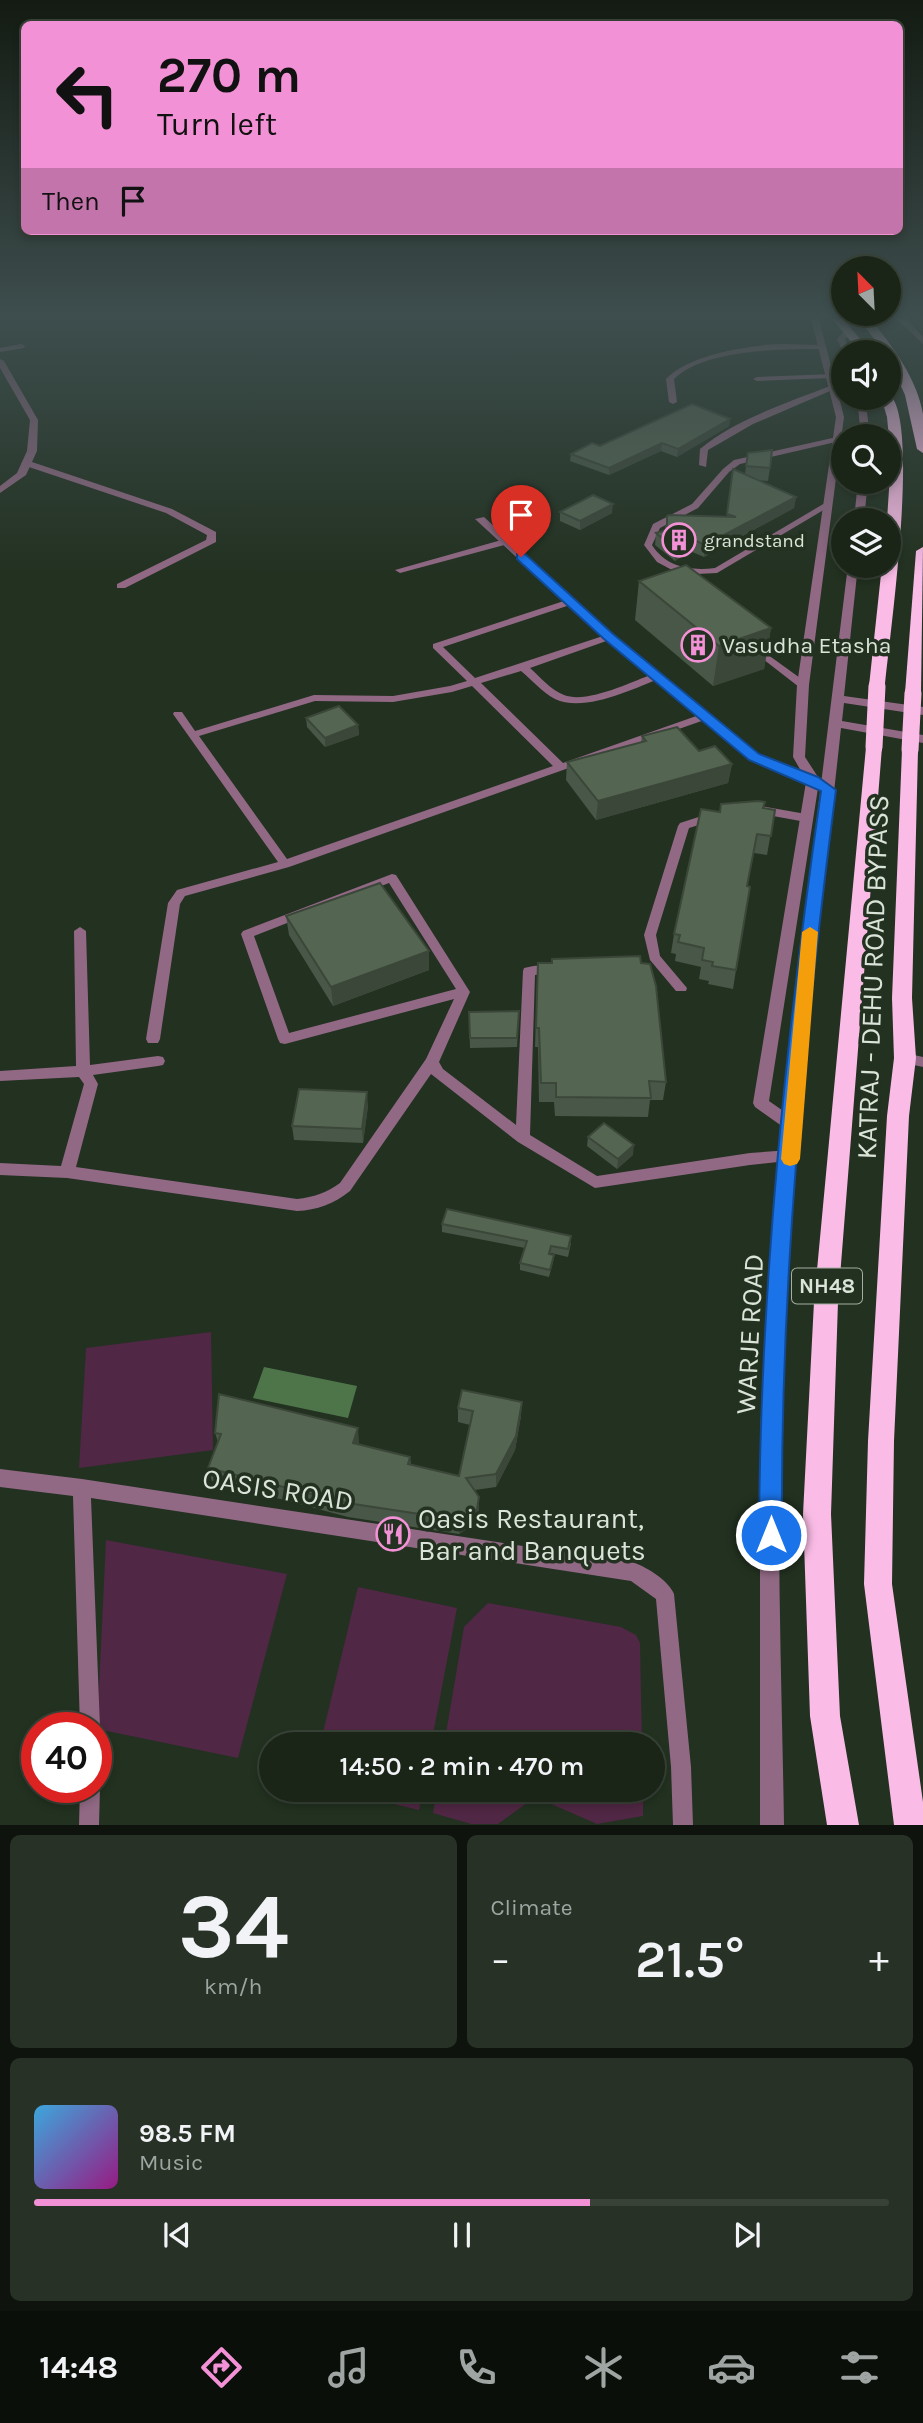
<!DOCTYPE html>
<meta charset="utf-8">
<style>
:root{--surface:#1a2518;--page:#273125;--text:#f1f3f6;--muted:#9fa5a2;--line:#384237;--accent:#f391d6}
body{margin:0;font-family:Karla,sans-serif;background:var(--page);color:var(--text);height:100vh;display:flex;flex-direction:column;font-size:26px;white-space:nowrap}
*{box-sizing:border-box;margin:0}
p{font-size:23px;color:var(--muted)}
.icon{flex:none;width:38px;height:38px;fill:none;stroke:currentColor;stroke-width:2;stroke-linecap:round;stroke-linejoin:round}
.map{position:relative;height:1825px;overflow:hidden}
.details{display:flex;flex-direction:column;gap:10px;padding:10px;background:#0e140d;flex:1}
.details>*{flex:none}
.hud{position:absolute;left:21px;top:21px;width:882px;height:214px;border-radius:10px;box-shadow:0 4px 10px #0003,0 0 0 2px var(--line);background:#f391d6;color:#111;overflow:hidden}
.needle{width:46px;rotate:336deg}
.controls{position:absolute;left:831px;top:256px;display:grid;gap:14px}
.controls a{display:grid;place-items:center;width:70px;height:70px;border-radius:50%;background:var(--surface);box-shadow:0 4px 10px #0003,0 0 0 2px var(--line);font-size:35px}
.speed{position:absolute;left:21px;top:1712px;display:flex;gap:14px;font-size:35px;font-weight:700;text-align:center}
.speed>*{display:grid;place-content:center;width:91px;height:91px;border-radius:50%;background:var(--surface);box-shadow:0 4px 10px #0003,0 0 0 2px var(--line);line-height:1}
.speed .limit{border:10px solid #d22;background:#fff;color:#111}
.pin{position:absolute;display:grid;place-items:center;width:60px;height:60px;color:#fff;margin:-72px -30px;border-radius:50% 50% 50% 0;rotate:-45deg;box-shadow:0 0 7px #0007}
.pin .icon{rotate:45deg}
.me{position:absolute;width:77px;margin:-38px;rotate:0deg;stroke-linejoin:round;filter:drop-shadow(0 0 5px #0008)}
.turn{display:flex;align-items:center;gap:24px;height:147px;padding:0 21px;font-size:32px}
.turn .icon{width:91px;height:91px;stroke-width:2.5}
.turn b{display:block;font-size:49px;line-height:60px}
.then{display:flex;align-items:center;height:66px;padding:0 21px;background:#0003;gap:14px;font-size:26px}
.big{font-size:52px;font-weight:600;line-height:1.1}
.details .widget{flex:1;display:flex;flex-direction:column;justify-content:center;gap:10px;min-width:0;padding:0 24px;border-radius:10px;background:var(--page)}
.details .dial{align-items:center;gap:0}
.dial b{font-size:91px;line-height:1}
.song{display:flex;align-items:center;gap:21px}
.cover{width:84px;height:84px;border-radius:10px;background:linear-gradient(135deg,hsl(200 70% 55%),hsl(310 70% 35%))}
.played{height:7px;border-radius:4px;background:linear-gradient(90deg,var(--accent) 65%,var(--line) 65%)}
.keys{display:flex;justify-content:space-around;direction:ltr}
.heat{display:flex;justify-content:space-between;align-items:center;font-size:38px;direction:ltr}
.details .tiles{flex:1;display:grid;gap:10px;grid-template-columns:1fr 1fr}
.widget:last-child{grid-column:span 2}
.trip{position:absolute;left:259px;top:1732px;width:406px;height:70px;border-radius:35px;background:var(--surface);box-shadow:0 4px 10px #0003,0 0 0 2px var(--line);font-weight:600;line-height:70px;text-align:center}
.dock{display:flex;height:112px;justify-content:space-around;align-items:center;background:#0a0f0a;color:var(--muted)}
.dock .icon{width:49px;height:49px}
.dock .current{color:var(--accent)}
.dock b{font-size:32px;color:var(--text)}
.map>svg:first-child{display:block}
.green{fill:#502744}
.water{fill:#4e7549}
.lines{fill:none;stroke-linecap:round;stroke-linejoin:round}
.service{fill:#916984;fill-rule:evenodd}
.minor{fill:#916984;fill-rule:evenodd}
.tertiary{fill:#916984;fill-rule:evenodd}
.trunk{fill:#fabce6;fill-rule:evenodd}
.trunk-bridge{stroke:#fabce6;stroke-width:17}
.wall{fill:#485747}
.shaded-wall{fill:#3b4739}
.building{fill:#546552;stroke:#3b4739;stroke-width:2}
.route{fill:#1a73e8;stroke:#114b97;stroke-width:2}
.slow{fill:#f59e0b}
.labels{text-anchor:middle;stroke-width:7;stroke-linejoin:round;paint-order:stroke}
.far-poi-label{font-size:19px;fill:#dbe4d9;stroke:#223120;text-anchor:start}
.shield{fill:#223120;stroke:#a4aea2;stroke-width:2}
.shield-label{font-size:21px;font-weight:bold;fill:#dbe4d9}
.poi-label{font-size:23px;fill:#dbe4d9;stroke:#223120;text-anchor:start}
.near-street-label{font-size:28px;fill:#dbe4d9;stroke:#223120}
.near-poi-label{font-size:28px;fill:#dbe4d9;stroke:#223120;text-anchor:start}
</style>
<div class="map">
<svg width="923" height="1825" viewBox="0 0 923 1825">
<rect width="100%" height="100%" fill="#223120"/>
<!-- green -->
<g class="green">
<path d="M211 1332 213 1450 79 1468 86 1348Z"/>
<path d="M106 1540 287 1574 238 1758 97 1729Z"/>
<path d="M358 1587 457 1608 431 1745H320Z"/>
<path d="M488 1603 621 1627 636 1635 640 1643 642 1745H444L464 1627Z"/>
<path d="M335 1790H423L419 1810Z"/>
<path d="M437 1790H643V1816L597 1824 535 1797 498 1824H471L433 1813Z"/>
</g>
<!-- water -->
<path class="water" d="M264 1367 357 1386 348 1418 253 1398Z"/>
<g class="lines">
<!-- service -->
<g class="service">
<path d="M21 344 25 346 24 348 0 352V348Z"/>
<path d="M781 344 822 345 826 347 822 349C782 349 704 349 674 379L677 402 673 404 669 402 666 379C688 355 749 345 781 344Z"/>
<path d="M833 374V378H830L757 381 753 379 757 377Z"/>
<path d="M830 386 837 388 753 424 708 450 706 467 699 465 700 449C734 420 789 402 830 386Z"/>
<path d="M837 437 841 439 840 441 740 464 729 472 698 508 660 528 652 545C666 567 690 571 715 568L825 503 832 505 717 573 697 574 674 571 657 562 644 545 653 524 692 504 723 469 734 460Z"/>
<path d="M505 539 508 540V544L400 573 395 570Z"/>
<path d="M570 599 575 602 573 604 443 647 475 678 606 635H612V639L530 668C540 677 551 690 564 695 587 704 631 682 653 674H661V678C633 689 584 713 555 699 542 692 532 680 521 671L481 683 563 763 702 714H710L711 716 710 718 289 867 185 896 180 904 160 1039 158 1043H148L146 1039 168 903 177 890 278 862 173 714 174 712H182L195 731 314 695 393 696 450 686 467 681 433 648V644ZM472 686 553 766 287 859 199 736 315 701 393 702 452 692Z"/>
<path d="M753 644 807 683V687H799L750 649 748 647Z"/>
<path d="M760 806 806 814 812 818 806 822 756 813 754 810 756 807Z"/>
<path d="M711 813 717 817 715 820 689 828 656 935 660 956 687 988 686 991H676L650 960 644 935 678 826 680 823Z"/>
<path d="M392 874 396 875 470 992 439 1062 443 1069 516 1125 523 971 524 968C534 965 549 964 559 967L560 970 559 973 535 975 530 1135 597 1176 750 1153 791 1150 796 1152 798 1156 796 1160 750 1165 595 1188 518 1142 431 1074 350 1191C334 1204 317 1210 297 1211L67 1178 0 1175V1163L61 1166 84 1084 79 1077 0 1081V1071L76 1066 74 931 80 927 86 931 90 1065 158 1056 163 1057 165 1061 163 1065 158 1066 93 1075 98 1084 76 1167 297 1199C314 1197 326 1193 340 1183L426 1059 454 999 285 1044 280 1043 278 1039 241 934 243 931ZM389 883 456 989 289 1033 254 936Z"/>
<path d="M905 1053 923 1057V1067L900 1062 898 1058 900 1054Z"/>
<path d="M0 1469 82 1479 635 1563C648 1568 669 1581 674 1594L691 1767 693 1825H673L671 1767 656 1599 631 1581 91 1498 100 1727 96 1734V1727H80L73 1496 0 1487Z"/>
<path d="M96 1779 100 1787 99 1825H79L80 1787H96Z"/>
</g>
<!-- minor -->
<g class="minor">
<path d="M811 319H819L844 417 809 685 805 757 818 777 827 785 825 788H818L769 1101 799 1122 801 1127 799 1132 793 1134 755 1107 753 1103 806 782 750 760 605 639 475 519 484 517 613 635 758 754 801 771 793 757 797 685 836 417Z"/>
<path d="M26 460 172 509 216 532V542L125 588H117V584L206 540 207 535 166 513 23 465 21 463Z"/>
</g>
<!-- tertiary -->
<g class="tertiary">
<path d="M897 319H906L923 337V344Z"/>
<path d="M845 330 852 332 845 339 849 352H844V354L837 339Z"/>
<path d="M0 359 4 361 38 420 37 451 26 475 0 493V486L17 473 27 451 30 420 0 368Z"/>
<path d="M857 397H865L870 436H861Z"/>
<path d="M858 481H868L864 520H854Z"/>
<path d="M848 565H858L844 696 923 707V715L844 703 842 721 923 735V743L841 728C816 962 784 1197 780 1432 777 1563 782 1694 784 1825H760V1432L772 1237 806 906Z"/>
</g>
<!-- trunk -->
<g class="trunk">
<path d="M832 319H843L871 352H860Z"/>
<path d="M859 319H870C893 346 917 379 923 414 923 427 923 440 923 453L917 449 905 395 889 360V352H884Z"/>
<path d="M889 394C921 419 889 640 885 686L877 691 869 686 882 565H889L887 520 891 459 887 417 881 397H889Z"/>
<path d="M923 547 921 693 913 698 905 693 916 551Z"/>
<path d="M874 742 882 747 838 1302 831 1514 840 1716 859 1825H827L810 1716 803 1514 814 1302 866 747Z"/>
<path d="M910 745 918 750 912 998 916 1058 909 1116 894 1441 892 1584 923 1802V1825H894L864 1584 868 1441 887 1116 894 1058 892 998 902 750Z"/>
</g>
<!-- trunk-bridge -->
<g class="trunk-bridge">
<path d="M874 747 877 686"/>
<path d="M910 750 913 693"/>
</g>
</g>
<!-- wall -->
<g class="wall">
<path d="M730 419 729 426 677 457 661 451 609 475 570 461 571 454 600 446Z"/>
<path d="M748 453 770 468 768 481 757 480 796 497 794 508 704 557 690 551 675 561 655 545 656 533 665 530 667 516 727 517 733 469 745 474Z"/>
<path d="M560 512 612 513 580 530 560 521Z"/>
<path d="M639 581 771 628 764 669 713 686 635 620Z"/>
<path d="M306 718 358 725 359 735 325 747 307 727Z"/>
<path d="M642 736 699 751 732 764 728 783 596 820 566 780 567 762 641 742Z"/>
<path d="M763 808 775 810 767 855 754 853 747 886 736 970 733 989 708 984 709 981 699 979 701 967 675 961 676 954 671 953 674 934 720 812Z"/>
<path d="M286 916 429 970 333 1006 289 935Z"/>
<path d="M641 963 666 1082 663 1100H650L648 1117 555 1116 554 1102H539L538 1047H535L537 982Z"/>
<path d="M519 1011 517 1047 470 1048 469 1012Z"/>
<path d="M368 1106 363 1143 294 1140 292 1126Z"/>
<path d="M588 1137 633 1155 617 1169 587 1146Z"/>
<path d="M442 1224 571 1243 568 1257 551 1253 550 1254 554 1255 553 1262 549 1277 520 1270V1263L525 1248 442 1232Z"/>
<path d="M458 1408 521 1416 515 1450 496 1487 475 1490 479 1510 476 1523 459 1534 348 1517 212 1481 208 1468 218 1442 215 1433 359 1442V1444L410 1457 411 1465 459 1476 470 1425 458 1422Z"/>
</g>
<!-- shaded-wall -->
<g class="shaded-wall">
<path d="M730 419 729 426 677 457 678 449Z"/>
<path d="M662 443 661 451 609 475V468Z"/>
<path d="M796 497 794 508 704 557 705 545Z"/>
<path d="M613 504 612 513 580 530V521Z"/>
<path d="M692 539 690 551 675 561 676 549Z"/>
<path d="M771 628 764 669 713 686 719 646Z"/>
<path d="M358 725 359 735 325 747V738Z"/>
<path d="M732 764 728 783 596 820 598 801Z"/>
<path d="M429 951V970L333 1006 331 987Z"/>
<path d="M367 1092 368 1106 363 1143 362 1129Z"/>
<path d="M634 1145 633 1155 617 1169 618 1159Z"/>
<path d="M522 1402 521 1416 515 1450 496 1487V1474Z"/>
<path d="M358 1428 359 1442 355 1457 353 1443Z"/>
<path d="M479 1497V1510L476 1523 459 1534V1520Z"/>
</g>
<!-- building -->
<g class="building">
<path d="M692 404 730 419 678 449 662 443 609 468 571 454 592 443 600 446Z"/>
<path d="M772 450 770 468 746 466 748 453Z"/>
<path d="M733 469 796 497 705 545 692 539 676 549 656 533 667 530V516L669 515 736 517 727 514Z"/>
<path d="M593 495 613 504 580 521 560 512Z"/>
<path d="M686 565 771 628 719 646 639 581Z"/>
<path d="M339 706 358 725 325 738 306 718Z"/>
<path d="M677 727 699 751 715 746 732 764 598 801 567 762 646 741 642 736Z"/>
<path d="M758 801 765 802 763 808 775 810 771 836 757 834 747 886 750 887 736 970 712 966 713 962 702 960 704 948 678 942 680 935 674 934 701 809 720 812 721 804Z"/>
<path d="M380 883 429 951 331 987 286 916Z"/>
<path d="M640 956 641 963 650 964 656 986 666 1082 649 1081 651 1098 556 1097V1083H541L539 1028H536L538 963H552V959Z"/>
<path d="M519 1011 517 1038H470L469 1012Z"/>
<path d="M299 1089 367 1092 362 1129 292 1126Z"/>
<path d="M604 1123 634 1145 618 1159 588 1137Z"/>
<path d="M447 1209 571 1236 568 1249 551 1246 549 1254 554 1255 550 1270 520 1263 527 1241 442 1224Z"/>
<path d="M462 1390 522 1402 516 1436 496 1474 466 1478 479 1497 477 1509 459 1520 347 1503 208 1468 221 1434 215 1433 219 1394 358 1428 353 1443 410 1457 408 1464 459 1476 473 1411 458 1408Z"/>
</g>
<!-- sky -->
<linearGradient id="sky" x2="0" y2="1"><stop stop-color="#131b12"/><stop offset="0.55" stop-color="#3e4e4e"/><stop offset="1" stop-color="#3e4e4e" stop-opacity="0"/></linearGradient>
<rect width="923" height="575" fill="url(#sky)"/>
<!-- route -->
<path class="route" d="M517 554H525L613 634 759 754 818 777 836 790C804 1036 780 1286 782 1535L779 1543 771 1547 762 1543 759 1535C760 1286 786 1037 821 791L749 760 604 639 517 559Z"/>
<!-- slow -->
<path class="slow" d="M810 927 818 932 800 1159 797 1164 790 1166 784 1164 781 1159 802 932Z"/>
<!-- icons -->
<defs>
<symbol id="building-ring" viewBox="-11 -11 22 22"><circle r="9.5" fill="#223120" stroke="#f391d6" stroke-width="1.5"/><path d="M-4-6H4V6H1V3H-1V6H-4ZM-2.5-4.3h1.7v1.8h-1.7ZM.8-4.3h1.7v1.8H.8ZM-2.5-1h1.7V.8h-1.7ZM.8-1h1.7V.8H.8Z" fill="#f391d6"/></symbol>
<symbol id="restaurant-ring" viewBox="-11 -11 22 22"><circle r="9.5" fill="#223120" stroke="#f391d6" stroke-width="1.5"/><path d="M-5-6h1v4h1v-4h1v4h1v-4h1v5L-1.5 .5V6h-2V.5L-5-1ZM5-6V6H3V1.5H1.5Q1.5-4 5-6Z" fill="#f391d6"/></symbol>
</defs>
<g fill-rule="evenodd">
<use href="#building-ring" x="660" y="521" width="38" height="38"/>
<use href="#building-ring" x="679" y="626" width="38" height="38"/>
<use href="#restaurant-ring" x="374" y="1515" width="38" height="38"/>
</g>
<g class="labels">
<!-- far-poi labels -->
<g class="far-poi-label">
<text x="704" y="547">grandstand</text>
</g>
<!-- shield labels -->
<rect class="shield" x="792" y="1268.5" width="70" height="35" rx="5"/>
<g class="shield-label">
<text x="827" y="1293">NH48</text>
</g>
<!-- poi labels -->
<g class="poi-label">
<text x="722" y="653">Vasudha Etasha</text>
</g>
<!-- near-street labels -->
<g class="near-street-label">
<text transform="translate(872 977) rotate(-88)" y="10">KATRAJ - DEHU ROAD BYPASS</text>
<text transform="translate(749 1334) rotate(-87)" y="10">WARJE ROAD</text>
<text transform="translate(278 1489) rotate(9)" y="10">OASIS ROAD</text>
</g>
<!-- near-poi labels -->
<g class="near-poi-label">
<text x="418" y="1528">Oasis Restaurant,<tspan x="418" dy="32">Bar and Banquets</tspan></text>
</g>
</g>
</svg>
<div class="controls">
<a><svg class="needle" viewBox="-14 -14 28 28"><path d="M0-13l5 13h-10z" fill="#e53935"/><path d="M0 13l5-13h-10z" fill="#9fa5a2"/></svg></a>
<a><svg class="icon" aria-label="sound" viewBox="0 0 24 24"><path d="M4 9h4l5-4v14l-5-4H4zM17 9q2 3 0 6"/></svg></a>
<a><svg class="icon" aria-label="search" viewBox="0 0 24 24"><circle cx="10" cy="10" r="6"/><path d="M15 15l6 6"/></svg></a>
<a><svg class="icon" aria-label="layers" viewBox="0 0 24 24"><path d="M12 4l9 5-9 5-9-5zM3 14l9 5 9-5"/></svg></a>
</div>
<div class="speed"><div class="limit">40</div></div>
<div class="pin" style="left:521px;top:557px;background:#d93025"><svg class="icon" aria-label="arrive" viewBox="0 0 24 24"><path d="M6 21V4h12l-3 4 3 4H6"/></svg></div>
<svg class="me" style="left:771px;top:1535px" viewBox="-20 -20 40 40"><circle r="17" fill="#1a73e8" stroke="#fff" stroke-width="3"/><path d="M0-11L8 9 0 5-8 9z" fill="#fff"/></svg>
<div class="trip">14:50 · 2 min · 470 m</div>
<div class="hud">
<div class="turn"><svg class="icon" aria-label="left" viewBox="0 0 24 24"><path d="M17 20v-9H6M10 6l-5 5 5 5"/></svg><div><b>270 m</b>Turn left</div></div>
<div class="then">Then<svg class="icon" aria-label="arrive" viewBox="0 0 24 24"><path d="M6 21V4h12l-3 4 3 4H6"/></svg></div>
</div>
</div>
<section class="details">
<div class="tiles">
<div class="widget dial"><b>34</b><p>km/h</p></div>
<div class="widget"><p>Climate</p>
<div class="heat"><a>−</a><b class="big">21.5°</b><a>+</a></div>
</div>
<div class="widget">
<div class="song"><i class="cover"></i><div><b>98.5 FM</b><p>Music</p></div></div>
<div class="played"></div>
<div class="keys"><svg class="icon" aria-label="previous" viewBox="0 0 24 24"><path d="M18 5L8 12l10 7zM5 5v14"/></svg><svg class="icon" aria-label="pause" viewBox="0 0 24 24"><path d="M8 5v14M16 5v14"/></svg><svg class="icon" aria-label="next" viewBox="0 0 24 24"><path d="M6 5l10 7-10 7zM19 5v14"/></svg></div>
</div>
</div>
</section>
<nav class="dock">
<b>14:48</b>
<svg class="icon current" aria-label="directions" viewBox="0 0 24 24"><path d="M12 3l9 9-9 9-9-9zM9 14v-3h6M13 9l2 2-2 2"/></svg>
<svg class="icon" aria-label="music" viewBox="0 0 24 24"><path d="M9 18V5l10-2v13"/><circle cx="6" cy="18" r="3"/><circle cx="16" cy="16" r="3"/></svg>
<svg class="icon" aria-label="phone" viewBox="0 0 24 24"><path d="M5 4h4l2 5-3 2q2 4 5 5l2-3 5 2v4C11 20 4 13 5 4z"/></svg>
<svg class="icon" aria-label="climate" viewBox="0 0 24 24"><path d="M12 3v18M4 7l16 10M4 17L20 7"/></svg>
<svg class="icon" aria-label="car" viewBox="0 0 24 24"><path d="M5 17H2v-5l4-1 3-4h7l3 4 3 1v5h-3M9 17h6M6 11h13"/><circle cx="7" cy="17" r="2"/><circle cx="17" cy="17" r="2"/></svg>
<svg class="icon" aria-label="filters" viewBox="0 0 24 24"><path d="M4 7h16M4 17h16"/><circle cx="9" cy="7" r="2"/><circle cx="15" cy="17" r="2"/></svg>
</nav>
